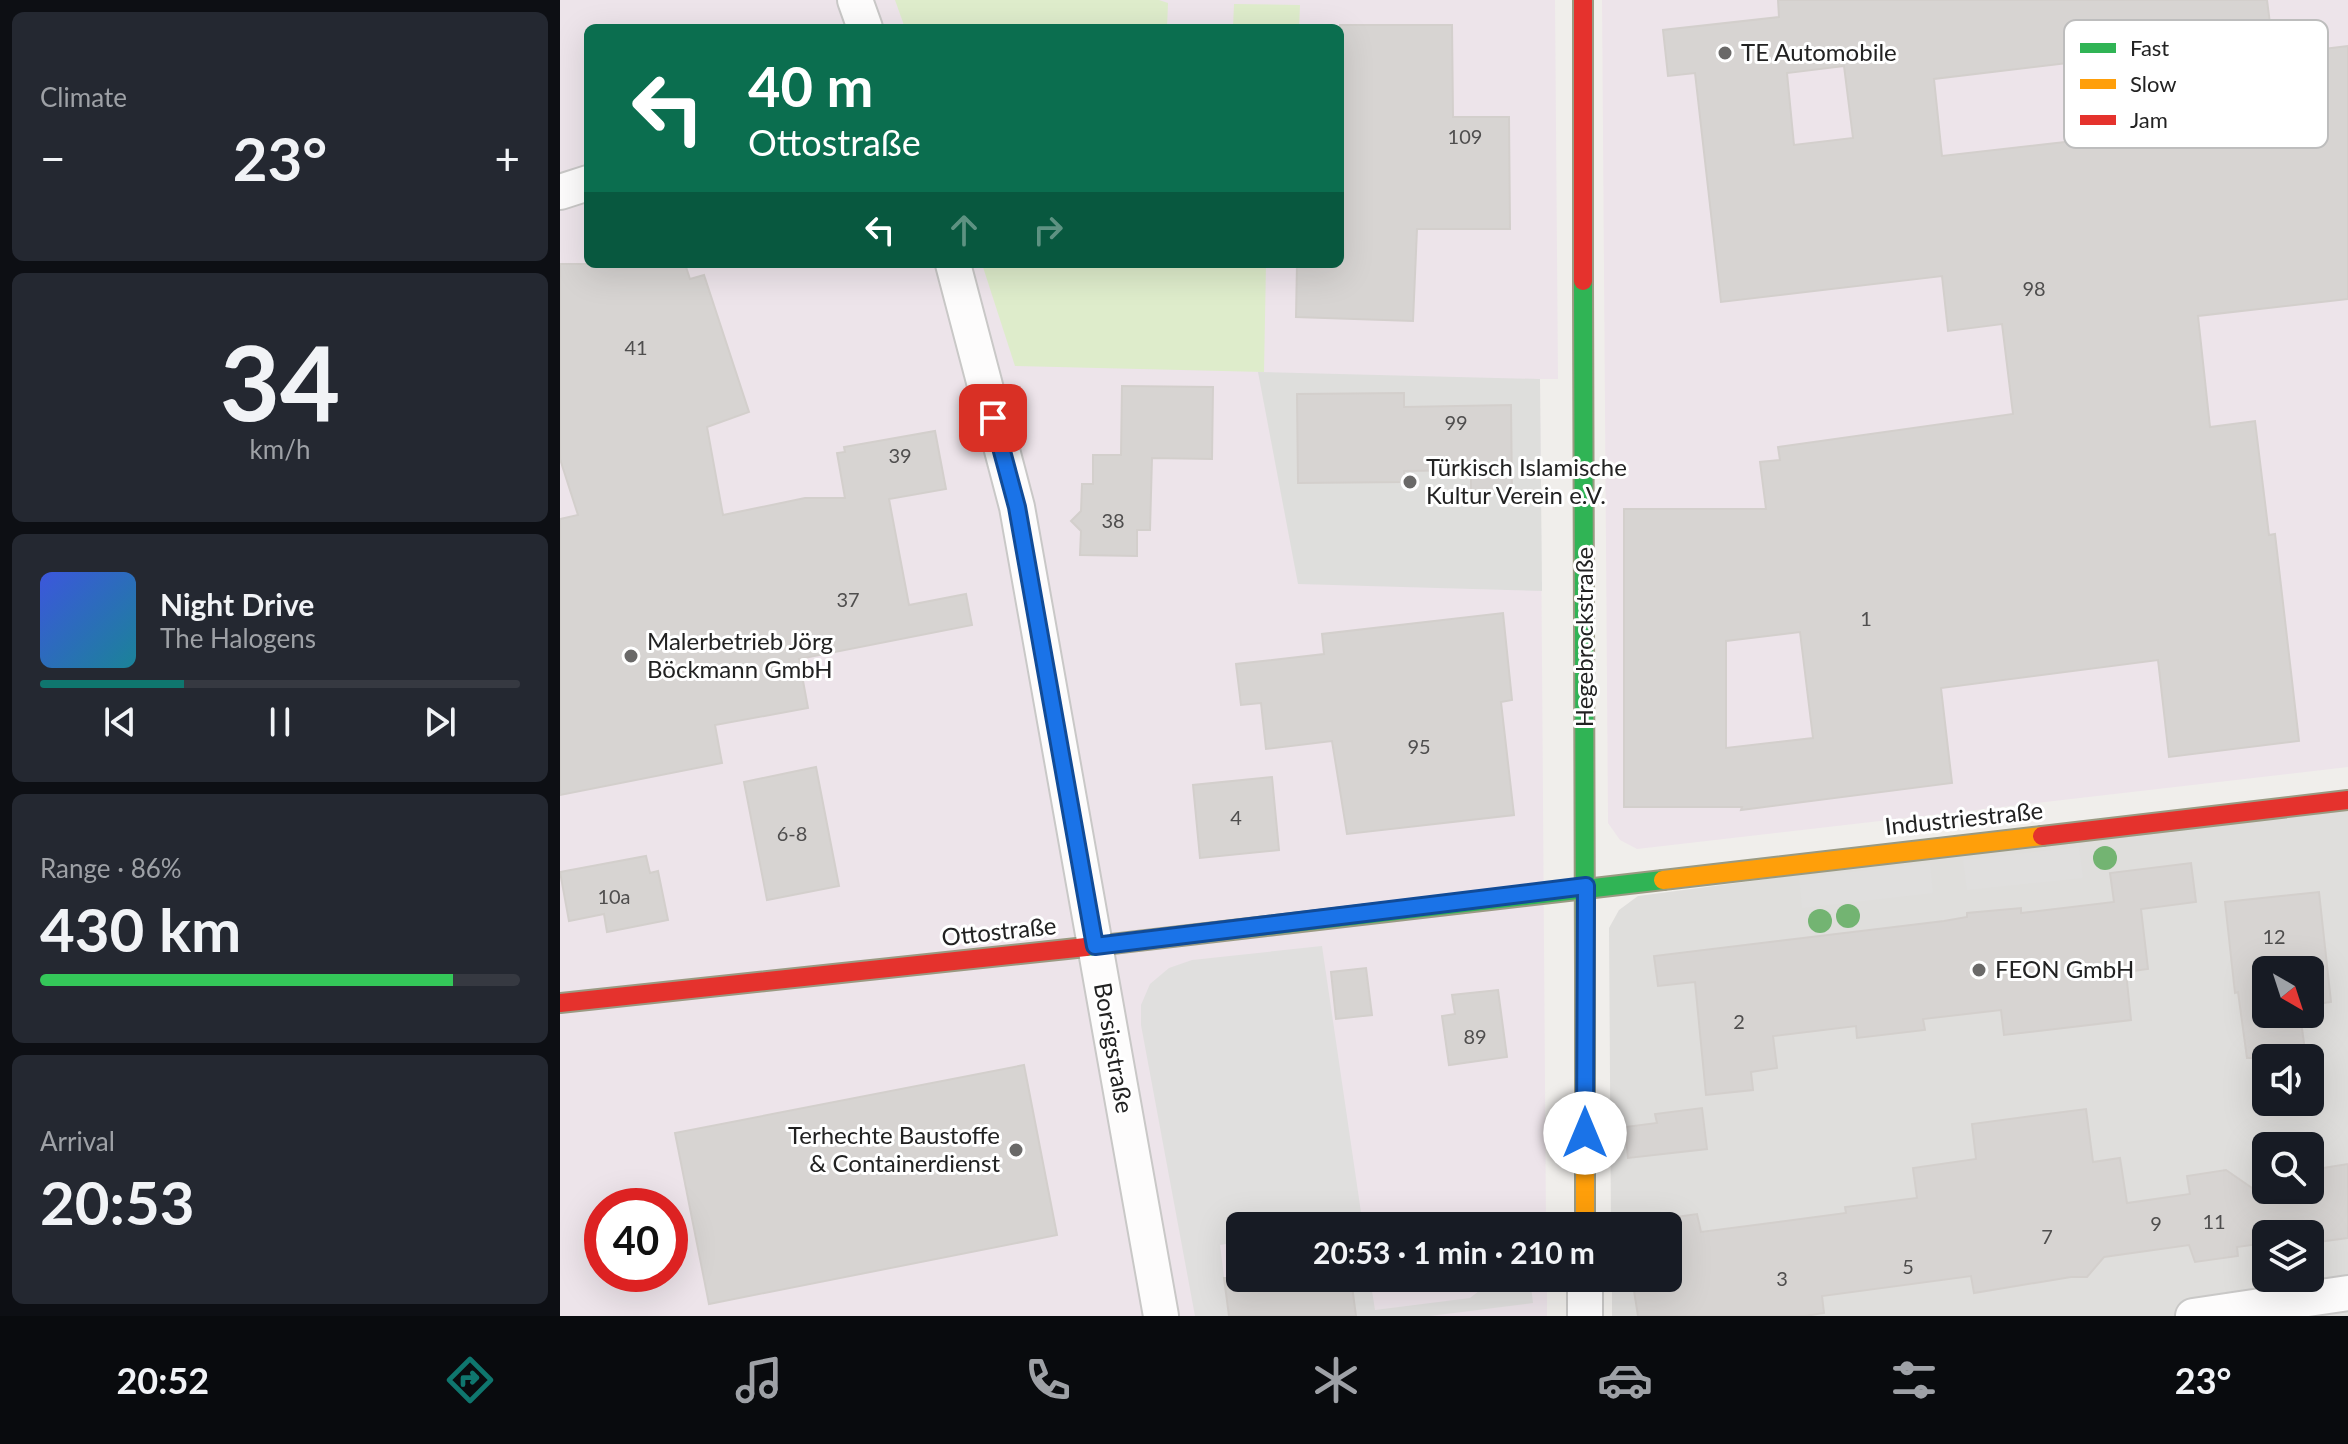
<!DOCTYPE html>
<meta charset="utf-8">
<style>
:root{--surface:#171b24;--page:#242831;--text:#f1f3f6;--muted:#9ea1a6;--line:#363941;--accent:#0f766e}
body{margin:0;font-family:Lato,sans-serif;background:var(--page);color:var(--text);height:100vh;display:flex;flex-direction:column;font-size:30px;white-space:nowrap}
*{box-sizing:border-box;margin:0}
p{font-size:26px;color:var(--muted)}
.icon{flex:none;width:44px;height:44px;fill:none;stroke:currentColor;stroke-width:2;stroke-linecap:round;stroke-linejoin:round}
.map{position:relative;flex:1;overflow:hidden}
.panel{display:flex;flex-direction:column;gap:12px;padding:12px;background:#0d0f14;width:560px}
.panel>*{flex:none}
.hud{position:absolute;left:24px;top:24px;width:760px;height:244px;border-radius:12px;box-shadow:0 8px 32px #0002;background:#0b6e4f;color:#fff;overflow:hidden}
.needle{width:52px;rotate:141deg}
.fabs{position:absolute;left:1692px;top:956px;display:grid;gap:16px}
.fabs a{display:grid;place-items:center;width:72px;height:72px;border-radius:12px;background:var(--surface);box-shadow:0 8px 32px #0002;font-size:40px}
.speed{position:absolute;left:24px;top:1188px;display:flex;gap:16px;font-size:40px;font-weight:700;text-align:center}
.speed>*{display:grid;place-content:center;width:104px;height:104px;border-radius:50%;background:var(--surface);box-shadow:0 8px 32px #0002;line-height:1}
.speed .limit{border:12px solid #d22;background:#fff;color:#111}
.pin{position:absolute;display:grid;place-items:center;width:68px;height:68px;color:#fff;margin:-34px;border-radius:16px;box-shadow:0 4px 12px #0006}
.me{position:absolute;width:88px;margin:-44px;rotate:0deg;stroke-linejoin:round;filter:drop-shadow(0 0 6px #0008)}
.turn{display:flex;align-items:center;gap:28px;height:168px;padding:0 32px;font-size:36px}
.turn .icon{width:104px;height:104px;stroke-width:2.5}
.turn b{display:block;font-size:56px;line-height:68px}
.lanes{display:flex;align-items:center;height:76px;padding:0 32px;background:#0003;justify-content:center;gap:40px;direction:ltr}
.lanes .off{opacity:.35}
.big{font-size:60px;font-weight:700;line-height:1.1}
.panel .tile{flex:1;display:flex;flex-direction:column;justify-content:center;gap:12px;min-width:0;padding:0 28px;border-radius:12px;background:var(--page)}
.panel .dial{align-items:center;gap:0}
.dial b{font-size:104px;line-height:1}
.song{display:flex;align-items:center;gap:24px}
.cover{width:96px;height:96px;border-radius:12px;background:linear-gradient(135deg,hsl(230 70% 55%),hsl(190 70% 35%))}
.played{height:8px;border-radius:4px;background:linear-gradient(90deg,var(--accent) 30%,var(--line) 30%)}
.keys{display:flex;justify-content:space-around;direction:ltr}
.heat{display:flex;justify-content:space-between;align-items:center;font-size:44px;direction:ltr}
.charge{height:12px;border-radius:6px;background:linear-gradient(90deg,#34c759 86%,var(--line) 0)}
.trip{position:absolute;left:666px;top:1212px;width:456px;height:80px;border-radius:12px;background:var(--surface);box-shadow:0 8px 32px #0002;font-weight:700;line-height:80px;text-align:center}
.tabs{display:flex;height:128px;justify-content:space-around;align-items:center;background:#090b0e;color:var(--muted)}
.tabs .icon{width:56px;height:56px}
.tabs .current{color:var(--accent)}
.tabs b{font-size:36px;color:var(--text)}
main{display:flex;flex:1;min-height:0}
.map>svg:first-child{display:block}
.residential{fill:#dfdedc;fill-rule:evenodd}
.industrial{fill:#ede4ea;fill-rule:evenodd}
.religious{fill:#dededc}
.grass{fill:#deeccb}
.parking{fill:#e0dfde}
.building{fill:#d7d4d2;stroke:#d3cfcc;stroke-width:2;fill-rule:evenodd}
.lines{fill:none;stroke-linecap:round;stroke-linejoin:round}
.street-casing{stroke:#c9c8c7;stroke-width:38}
.fast-casing{stroke:#9a9a82;stroke-width:22}
.slow-casing{stroke:#9a9a82;stroke-width:22}
.jam-casing{stroke:#9a9a82;stroke-width:22}
.street{stroke:#fdfcfc;stroke-width:34}
.fast{stroke:#30b455;stroke-width:18}
.slow{stroke:#ff9f0a;stroke-width:18}
.jam{stroke:#e5322d;stroke-width:18}
.tree{fill:#73b472}
.route-casing{stroke:#114b97;stroke-width:20}
.route{stroke:#1a73e8;stroke-width:14}
.poi-dot{fill:#6a6968;stroke:#fff;stroke-width:3}
.labels{text-anchor:middle;stroke-width:6;stroke-linejoin:round;paint-order:stroke}
.number-label{font-size:20px;fill:#4f4e4e}
.poi-label{font-size:24px;fill:#222;stroke:#fff;text-anchor:start}
.street-label{font-size:24px;fill:#222;stroke:#fff}
.key{fill:#fff;stroke:#bdbdbd;stroke-width:2}
.key-label{font-size:22px;fill:#222}
</style>
<main>
<section class="panel">
<div class="tile"><p>Climate</p>
<div class="heat"><a>−</a><b class="big">23°</b><a>+</a></div>
</div>
<div class="tile dial"><b>34</b><p>km/h</p></div>
<div class="tile">
<div class="song"><i class="cover"></i><div><b>Night Drive</b><p>The Halogens</p></div></div>
<div class="played"></div>
<div class="keys"><svg class="icon" aria-label="previous" viewBox="0 0 24 24"><path d="M18 5L8 12l10 7zM5 5v14"/></svg><svg class="icon" aria-label="pause" viewBox="0 0 24 24"><path d="M8 5v14M16 5v14"/></svg><svg class="icon" aria-label="next" viewBox="0 0 24 24"><path d="M6 5l10 7-10 7zM19 5v14"/></svg></div>
</div>
<div class="tile"><p>Range · 86%</p><b class="big">430 km</b><div class="charge"></div></div>
<div class="tile"><p>Arrival</p><b class="big">20:53</b></div>
</section>
<div class="map">
<svg width="1788" height="1316" viewBox="0 0 1788 1316">
<rect width="100%" height="100%" fill="#f0eeeb"/>
<!-- residential -->
<path class="residential" d="M1788 802V1316H1052V1278H1108V1226H1051L1049 928 1059 910 1078 896ZM1706 970H1750V1014H1706ZM1706 1058H1750V1102H1706ZM1706 1146H1750V1190H1706ZM1706 1234H1750V1278H1706Z"/>
<!-- industrial -->
<g class="industrial">
<path d="M0 0H995L998 379H980L986 1226H680V1278H987V1316H0ZM28 28H780V264H28ZM42 1206H110V1274H42Z"/>
<path d="M1042 0H1788V767L1077 849 1060 840 1048 823Z"/>
</g>
<!-- religious -->
<path class="religious" d="M698 372 980 379 982 591 738 584Z"/>
<!-- grass -->
<g class="grass">
<path d="M335 0H599L608 3 607 28H345Z"/>
<path d="M674 4 740 5 739 28H673Z"/>
<path d="M422 264H706L704 372 455 366Z"/>
</g>
<!-- parking -->
<g class="parking">
<path d="M1519 847 1523 878 1407 890 1403 860Z"/>
<path d="M1370 863 1373 893 1242 908 1239 878Z"/>
<path d="M762 946 803 1226H680V1242L660 1245 669 1316H635L581 1025V1005L590 984 609 968 632 960Z"/>
<path d="M791 1278H810L815 1310 910 1298 929 1283 970 1279 973 1303 870 1316H796Z"/>
</g>
<!-- building -->
<g class="building">
<path d="M1218 0H1707L1714 55 1788 46V299L1638 316 1650 427 1695 421 1709 535 1715 534 1739 741 1609 757 1598 660 1381 688 1392 783 1181 810 1182 807H1064V509H1206L1200 462 1220 460 1218 447 1453 414 1442 324 1388 331 1382 276 1161 302 1135 73 1108 76 1103 30 1219 17ZM1592 53 1602 131 1382 156 1374 79ZM1284 66 1293 138 1234 145 1227 73ZM1240 632 1253 738 1166 748V641Z"/>
<path d="M780 25H892L893 117H949L950 229H857L853 321 736 317 737 264H780V257H784L780 190Z"/>
<path d="M0 264H125L130 279 144 275 189 412 147 427 163 515 245 498H285L277 453 285 452 284 447 375 431 386 489 329 499 349 605 406 594 412 625 239 659 248 708 155 725 162 763 0 795V519L18 515 0 459Z"/>
<path d="M562 386 653 387 652 459 592 458 590 530H577V556L520 555 521 531 511 521 521 511 522 484H533V455H561Z"/>
<path d="M844 393V407L951 405 952 494H911V470L844 471 845 482 738 483 737 394Z"/>
<path d="M943 613 952 700 941 702 954 815 787 834 772 741 706 749 701 703 681 705 676 664 764 654 762 634Z"/>
<path d="M256 767 279 886 207 900 184 782Z"/>
<path d="M712 777 719 850 640 858 633 785Z"/>
<path d="M86 856 90 873 98 871 108 920 47 932 44 914 9 921 0 872Z"/>
<path d="M1631 863 1636 902 1581 909 1588 969 1566 972 1571 1020 1444 1035 1441 1010 1363 1019 1365 1030 1297 1038 1296 1026 1213 1036 1217 1068 1191 1072 1193 1090 1146 1095 1135 982 1098 986 1094 956 1384 921 1407 917V913L1461 908V913L1554 902 1550 873Z"/>
<path d="M1759 892 1771 1002 1750 1005V970H1706V1014H1740L1746 1058H1687L1678 992 1675 993 1665 902Z"/>
<path d="M806 968 812 1015 776 1019 771 972Z"/>
<path d="M938 990 947 1057 889 1065 882 1016 895 1014 892 995Z"/>
<path d="M464 1065 497 1235 149 1304 115 1133Z"/>
<path d="M1142 1108 1147 1149 1068 1158 1065 1127 1097 1123 1095 1114Z"/>
<path d="M1526 1109 1533 1162 1560 1158 1567 1203 1630 1194 1627 1176 1666 1170 1695 1190H1750V1170L1788 1164V1238L1750 1243V1234H1706V1243L1677 1247 1678 1256 1635 1262 1629 1245 1544 1257 1527 1277H1511L1414 1293 1411 1276 1262 1296 1264 1313 1245 1316H1078L1072 1278H1108V1218L1137 1214 1141 1232 1286 1213 1285 1207 1357 1198 1353 1168 1416 1159 1412 1124Z"/>
<path d="M664 1278H791L796 1316H669Z"/>
</g>
<g class="lines">
<defs>
<g id="street">
<path d="M295 0 305 28"/>
<path d="M0 192 28 183"/>
<path d="M393 264 457 507 601 1316"/>
<path d="M1025 1316V1278"/>
<path d="M1633 1316 1788 1293"/>
</g>
<g id="fast">
<path d="M1023 281 1025 972"/>
<path d="M526 947 1103 880"/>
</g>
<g id="slow">
<path d="M1103 880 1482 836"/>
<path d="M1025 972V1226"/>
</g>
<g id="jam">
<path d="M1023 0V281"/>
<path d="M1482 836 1788 800"/>
<path d="M0 1003 526 947"/>
</g>
</defs>
<!-- street casing -->
<use href="#street" class="street-casing"/>
<!-- fast casing -->
<use href="#fast" class="fast-casing"/>
<!-- slow casing -->
<use href="#slow" class="slow-casing"/>
<!-- jam casing -->
<use href="#jam" class="jam-casing"/>
<!-- street -->
<use href="#street" class="street"/>
<!-- fast -->
<use href="#fast" class="fast"/>
<!-- slow -->
<use href="#slow" class="slow"/>
<!-- jam -->
<use href="#jam" class="jam"/>
</g>
<!-- trees -->
<g class="tree">
<circle cx="1545" cy="858" r="12"/>
<circle cx="1288" cy="916" r="12"/>
<circle cx="1260" cy="921" r="12"/>
</g>
<g class="lines">
<defs>
<path id="route" d="M433 418 457 507 535 946 1026 886 1025 1133"/>
</defs>
<!-- route casing -->
<use href="#route" class="route-casing"/>
<!-- route -->
<use href="#route" class="route"/>
</g>
<!-- markers -->
<g class="poi-dot">
<circle cx="1165" cy="53" r="8"/>
<circle cx="850" cy="482" r="8"/>
<circle cx="71" cy="656" r="8"/>
<circle cx="1419" cy="970" r="8"/>
<circle cx="456" cy="1150" r="8"/>
</g>
<g class="labels">
<!-- number labels -->
<g class="number-label">
<text x="905" y="144">109</text>
<text x="1474" y="296">98</text>
<text x="76" y="355">41</text>
<text x="896" y="430">99</text>
<text x="340" y="463">39</text>
<text x="553" y="528">38</text>
<text x="288" y="607">37</text>
<text x="1306" y="626">1</text>
<text x="859" y="754">95</text>
<text x="676" y="825">4</text>
<text x="232" y="841">6-8</text>
<text x="54" y="904">10a</text>
<text x="1714" y="944">12</text>
<text x="1179" y="1029">2</text>
<text x="915" y="1044">89</text>
<text x="1654" y="1229">11</text>
<text x="1596" y="1231">9</text>
<text x="1487" y="1244">7</text>
<text x="1348" y="1274">5</text>
<text x="1222" y="1286">3</text>
</g>
<!-- poi labels -->
<g class="poi-label">
<text x="1181" y="61">TE Automobile</text>
<text x="866" y="476">Türkisch Islamische<tspan x="866" dy="28">Kultur Verein e.V.</tspan></text>
<text x="87" y="650">Malerbetrieb Jörg<tspan x="87" dy="28">Böckmann GmbH</tspan></text>
<text x="1435" y="978">FEON GmbH</text>
<text x="440" y="1144" text-anchor="end">Terhechte Baustoffe<tspan x="440" dy="28">&amp; Containerdienst</tspan></text>
</g>
<!-- street labels -->
<g class="street-label">
<text transform="translate(1025 637) rotate(-90)" y="8">Hegebrockstraße</text>
<text transform="translate(1404 819) rotate(-6)" y="8">Industriestraße</text>
<text transform="translate(439 932) rotate(-6)" y="8">Ottostraße</text>
<text transform="translate(553 1048) rotate(80)" y="8">Borsigstraße</text>
</g>
</g>
<!-- legend -->
<rect x="1504" y="20" width="264" height="128" rx="12" class="key"/>
<rect x="1520" y="43" width="36" height="10" fill="#30b455"/>
<rect x="1520" y="79" width="36" height="10" fill="#ff9f0a"/>
<rect x="1520" y="115" width="36" height="10" fill="#e5322d"/>
<g class="key-label">
<text x="1570" y="56">Fast</text>
<text x="1570" y="92">Slow</text>
<text x="1570" y="128">Jam</text>
</g>
</svg>
<div class="fabs">
<a><svg class="needle" viewBox="-14 -14 28 28"><path d="M0-13l5 13h-10z" fill="#e53935"/><path d="M0 13l5-13h-10z" fill="#9ea1a6"/></svg></a>
<a><svg class="icon" aria-label="sound" viewBox="0 0 24 24"><path d="M4 9h4l5-4v14l-5-4H4zM17 9q2 3 0 6"/></svg></a>
<a><svg class="icon" aria-label="search" viewBox="0 0 24 24"><circle cx="10" cy="10" r="6"/><path d="M15 15l6 6"/></svg></a>
<a><svg class="icon" aria-label="layers" viewBox="0 0 24 24"><path d="M12 4l9 5-9 5-9-5zM3 14l9 5 9-5"/></svg></a>
</div>
<div class="speed"><div class="limit">40</div></div>
<div class="pin" style="left:433px;top:418px;background:#d93025"><svg class="icon" aria-label="arrive" viewBox="0 0 24 24"><path d="M6 21V4h12l-3 4 3 4H6"/></svg></div>
<svg class="me" style="left:1025px;top:1133px" viewBox="-20 -20 40 40"><circle r="19" fill="#fff"/><path d="M0-13L10 11 0 6-10 11z" fill="#1a73e8"/></svg>
<div class="trip">20:53 · 1 min · 210 m</div>
<div class="hud">
<div class="turn"><svg class="icon" aria-label="left" viewBox="0 0 24 24"><path d="M17 20v-9H6M10 6l-5 5 5 5"/></svg><div><b>40 m</b>Ottostraße</div></div>
<div class="lanes"><svg class="icon" aria-label="left" viewBox="0 0 24 24"><path d="M17 20v-9H6M10 6l-5 5 5 5"/></svg><svg class="icon off" aria-label="ahead" viewBox="0 0 24 24"><path d="M12 20V5M6 11l6-6 6 6"/></svg><svg class="icon off" aria-label="right" viewBox="0 0 24 24"><path d="M7 20v-9h11M14 6l5 5-5 5"/></svg></div>
</div>
</div>
</main>
<nav class="tabs">
<b>20:52</b>
<svg class="icon current" aria-label="directions" viewBox="0 0 24 24"><path d="M12 3l9 9-9 9-9-9zM9 14v-3h6M13 9l2 2-2 2"/></svg>
<svg class="icon" aria-label="music" viewBox="0 0 24 24"><path d="M9 18V5l10-2v13"/><circle cx="6" cy="18" r="3"/><circle cx="16" cy="16" r="3"/></svg>
<svg class="icon" aria-label="phone" viewBox="0 0 24 24"><path d="M5 4h4l2 5-3 2q2 4 5 5l2-3 5 2v4C11 20 4 13 5 4z"/></svg>
<svg class="icon" aria-label="climate" viewBox="0 0 24 24"><path d="M12 3v18M4 7l16 10M4 17L20 7"/></svg>
<svg class="icon" aria-label="car" viewBox="0 0 24 24"><path d="M5 17H2v-5l4-1 3-4h7l3 4 3 1v5h-3M9 17h6M6 11h13"/><circle cx="7" cy="17" r="2"/><circle cx="17" cy="17" r="2"/></svg>
<svg class="icon" aria-label="filters" viewBox="0 0 24 24"><path d="M4 7h16M4 17h16"/><circle cx="9" cy="7" r="2"/><circle cx="15" cy="17" r="2"/></svg>
<b>23°</b>
</nav>
